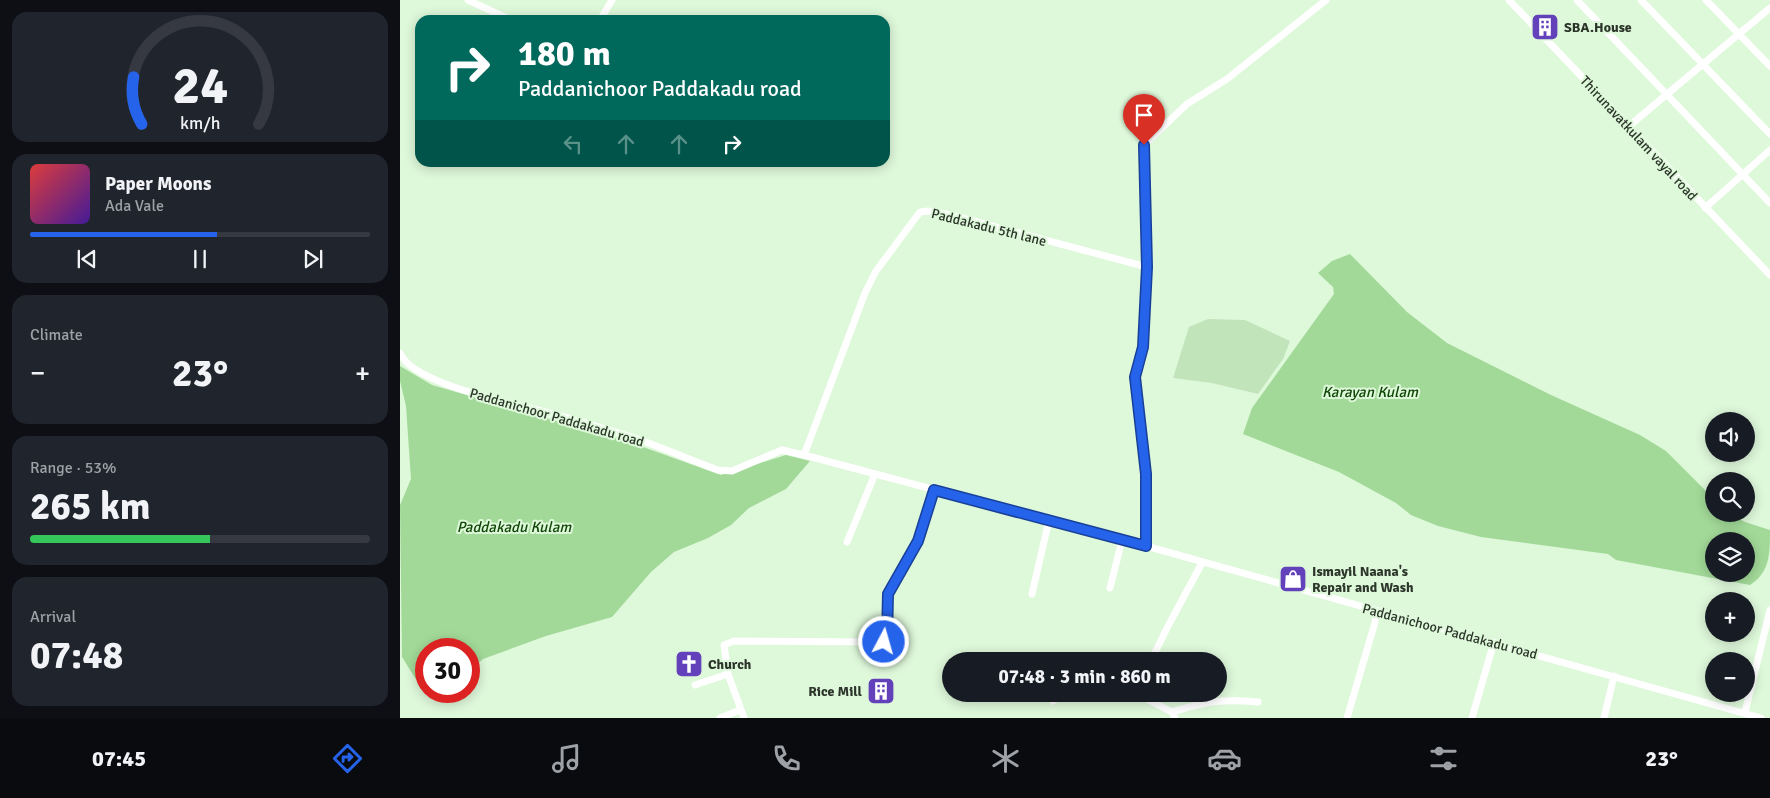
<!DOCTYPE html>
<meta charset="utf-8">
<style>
:root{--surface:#171b24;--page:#20242c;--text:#f1f3f6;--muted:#9ea1a6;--line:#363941;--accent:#2563eb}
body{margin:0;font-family:Signika,sans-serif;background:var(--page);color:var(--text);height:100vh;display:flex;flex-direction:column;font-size:19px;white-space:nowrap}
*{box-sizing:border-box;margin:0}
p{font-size:16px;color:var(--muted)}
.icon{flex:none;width:28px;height:28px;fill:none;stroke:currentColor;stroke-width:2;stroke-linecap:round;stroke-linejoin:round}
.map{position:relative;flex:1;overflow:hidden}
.sheet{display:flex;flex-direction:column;gap:12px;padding:12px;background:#0d0f14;width:400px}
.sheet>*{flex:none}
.guide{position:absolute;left:15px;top:15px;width:475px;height:152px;border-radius:15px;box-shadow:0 2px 12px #0003;background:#00695c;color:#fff;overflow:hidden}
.fabs{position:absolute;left:1305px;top:412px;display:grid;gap:10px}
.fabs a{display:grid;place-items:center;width:50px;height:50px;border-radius:50%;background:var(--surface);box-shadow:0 2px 12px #0003;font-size:25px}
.speed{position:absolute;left:15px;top:638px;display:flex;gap:10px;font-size:25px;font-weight:700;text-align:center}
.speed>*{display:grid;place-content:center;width:65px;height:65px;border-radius:50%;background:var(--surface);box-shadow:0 2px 12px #0003;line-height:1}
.speed .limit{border:8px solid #d22;background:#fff;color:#111}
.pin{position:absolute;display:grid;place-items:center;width:42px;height:42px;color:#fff;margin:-51px -21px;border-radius:50% 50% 50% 0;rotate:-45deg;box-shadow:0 0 5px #0007}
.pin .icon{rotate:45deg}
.me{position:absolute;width:55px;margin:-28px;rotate:6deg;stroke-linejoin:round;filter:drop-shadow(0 0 4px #0008)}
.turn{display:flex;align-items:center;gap:18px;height:105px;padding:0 20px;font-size:22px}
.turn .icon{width:65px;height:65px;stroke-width:2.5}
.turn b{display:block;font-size:35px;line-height:42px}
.lanes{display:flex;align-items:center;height:48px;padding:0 20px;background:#0003;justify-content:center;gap:25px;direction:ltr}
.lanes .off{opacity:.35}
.big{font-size:38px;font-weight:700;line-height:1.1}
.sheet .widget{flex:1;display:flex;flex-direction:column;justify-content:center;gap:8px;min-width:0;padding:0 18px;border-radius:15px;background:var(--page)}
.sheet .dial{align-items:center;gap:0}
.dial svg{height:130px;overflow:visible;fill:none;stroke:var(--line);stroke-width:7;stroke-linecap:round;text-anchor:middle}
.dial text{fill:var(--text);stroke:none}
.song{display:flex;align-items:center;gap:15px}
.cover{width:60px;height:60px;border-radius:8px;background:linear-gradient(135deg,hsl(0 70% 55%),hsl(260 70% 35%))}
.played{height:5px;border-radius:2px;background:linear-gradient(90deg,var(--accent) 55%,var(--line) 55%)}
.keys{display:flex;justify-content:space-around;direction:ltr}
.heat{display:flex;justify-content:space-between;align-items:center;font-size:28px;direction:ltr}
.charge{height:8px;border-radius:4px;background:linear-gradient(90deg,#34c759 53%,var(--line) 0)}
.trip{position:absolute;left:542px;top:652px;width:285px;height:50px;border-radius:25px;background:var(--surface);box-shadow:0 2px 12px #0003;font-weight:700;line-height:50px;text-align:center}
.dock{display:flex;height:80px;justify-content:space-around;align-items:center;background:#090b0e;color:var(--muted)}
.dock .icon{width:35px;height:35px}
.dock .selected{color:var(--accent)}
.dock b{font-size:22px;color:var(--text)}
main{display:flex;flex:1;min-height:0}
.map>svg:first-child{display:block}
.green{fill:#c1e4bb}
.water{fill:#a2d998;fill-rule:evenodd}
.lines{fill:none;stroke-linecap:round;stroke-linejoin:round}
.minor{stroke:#fff;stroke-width:7}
.route-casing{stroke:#184099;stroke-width:12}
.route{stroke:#2563eb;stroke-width:9}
.labels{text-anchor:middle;stroke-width:4;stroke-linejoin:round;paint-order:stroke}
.poi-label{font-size:14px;font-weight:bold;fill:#2c352a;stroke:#def8da;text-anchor:start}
.street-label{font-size:14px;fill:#2c352a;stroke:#def8da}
.water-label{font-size:15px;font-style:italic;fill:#114707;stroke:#def8da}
</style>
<main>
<section class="sheet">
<div class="widget dial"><svg viewBox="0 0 100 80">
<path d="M14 69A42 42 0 1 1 86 69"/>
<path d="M14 69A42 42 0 0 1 9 40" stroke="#2563eb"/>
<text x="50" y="56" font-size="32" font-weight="700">24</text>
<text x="50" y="72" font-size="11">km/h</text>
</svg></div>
<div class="widget">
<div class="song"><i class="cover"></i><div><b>Paper Moons</b><p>Ada Vale</p></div></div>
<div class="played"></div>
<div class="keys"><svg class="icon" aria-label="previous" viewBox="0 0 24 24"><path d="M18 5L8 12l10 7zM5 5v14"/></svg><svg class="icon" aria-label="pause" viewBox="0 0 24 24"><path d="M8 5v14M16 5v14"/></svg><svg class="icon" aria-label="next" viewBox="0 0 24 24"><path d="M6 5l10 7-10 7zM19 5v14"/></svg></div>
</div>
<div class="widget"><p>Climate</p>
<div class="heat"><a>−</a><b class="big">23°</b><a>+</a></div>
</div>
<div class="widget"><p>Range · 53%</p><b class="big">265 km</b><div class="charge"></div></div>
<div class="widget"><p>Arrival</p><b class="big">07:48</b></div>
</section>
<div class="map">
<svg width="1370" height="718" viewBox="0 0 1370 718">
<rect width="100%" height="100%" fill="#def8da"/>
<!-- green -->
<path class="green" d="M808 319 845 320 890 341 883 359 858 394 812 383 773 378 789 327Z"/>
<!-- water -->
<g class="water">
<path d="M950 254 1007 312 1047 343 1151 395 1240 435 1266 451 1314 499V514H1330L1345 522 1370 530C1370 554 1370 572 1350 585L1216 560 1208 554 1081 537 1038 526 1011 515 996 503 939 472 843 434 852 408 934 294 933 287 918 273 932 261ZM1314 541H1346V574H1314Z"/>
<path d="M0 366 32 385 232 443 321 475 386 455 410 461 386 489 349 508 331 525 308 538 274 552 251 572 212 617 146 636 83 659 69 671V649H26V688L22 689 2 657 0 505 11 479 6 406 0 381Z"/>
</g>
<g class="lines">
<!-- minor -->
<g class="minor">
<path d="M68 0 111 20"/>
<path d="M1109 0 1370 275"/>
<path d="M1177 0 1370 203"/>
<path d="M1241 0 1370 134"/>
<path d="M1306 0 1370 66"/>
<path d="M200 20 212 0"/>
<path d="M1229 126 1370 8"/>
<path d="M1305 208 1370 150"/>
<path d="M0 353C12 384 114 403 145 412 173 419 201 428 229 436 259 446 288 459 318 470L332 471 382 450 404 455 746 546 1361 718"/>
<path d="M404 455 465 293 476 271 520 212 528 211 551 215 747 267"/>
<path d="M447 542 475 474"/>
<path d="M746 546V474L735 377 743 347 747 267 744 145 787 104 827 79 926 0"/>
<path d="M710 588 722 540"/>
<path d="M632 594 649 520"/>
<path d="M751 661 768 626 802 563"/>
<path d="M295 685 328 674"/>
<path d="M737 694 772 712 775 718"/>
<path d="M653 701 663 694"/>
<path d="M772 712C808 701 821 699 858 702"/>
<path d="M1345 712 1370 610"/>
<path d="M320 718 340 710"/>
<path d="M344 718 328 674 324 645 334 641 484 642 487 638 488 594 518 541 534 490"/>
<path d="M947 718 978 612"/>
<path d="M1072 718 1094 642"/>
<path d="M1204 718 1214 676"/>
</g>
</g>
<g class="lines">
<defs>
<path id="route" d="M484 642 487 638 488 594 518 541 534 490 746 546V474L735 377 743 347 747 267 744 145"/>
</defs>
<!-- route casing -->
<use href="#route" class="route-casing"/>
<!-- route -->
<use href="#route" class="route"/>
</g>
<!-- icons -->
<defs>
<symbol id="building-square" viewBox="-11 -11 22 22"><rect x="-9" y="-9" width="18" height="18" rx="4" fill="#6341ba" stroke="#def8da"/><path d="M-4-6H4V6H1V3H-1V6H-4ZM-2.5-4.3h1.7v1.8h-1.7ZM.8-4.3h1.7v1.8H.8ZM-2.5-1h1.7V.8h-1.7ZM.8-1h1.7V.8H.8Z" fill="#fff"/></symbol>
<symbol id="shop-square" viewBox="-11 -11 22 22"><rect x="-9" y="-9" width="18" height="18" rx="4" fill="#6341ba" stroke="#def8da"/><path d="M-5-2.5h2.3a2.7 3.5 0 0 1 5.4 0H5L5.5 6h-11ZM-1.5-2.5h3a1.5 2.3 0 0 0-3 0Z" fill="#fff"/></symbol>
<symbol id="church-square" viewBox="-11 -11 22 22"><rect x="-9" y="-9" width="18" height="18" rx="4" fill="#6341ba" stroke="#def8da"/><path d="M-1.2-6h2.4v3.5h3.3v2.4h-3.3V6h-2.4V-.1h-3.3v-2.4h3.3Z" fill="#fff"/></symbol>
</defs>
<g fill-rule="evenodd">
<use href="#building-square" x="1129" y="11" width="32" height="32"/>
<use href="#shop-square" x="877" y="563" width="32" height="32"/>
<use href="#church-square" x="273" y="648" width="32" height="32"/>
<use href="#building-square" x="465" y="675" width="32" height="32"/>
</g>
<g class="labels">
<!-- poi labels -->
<g class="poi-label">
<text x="1164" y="32">SBA.House</text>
<text x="912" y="576">Ismayil Naana's<tspan x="912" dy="16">Repair and Wash</tspan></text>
<text x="308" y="669">Church</text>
<text x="462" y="696" text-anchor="end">Rice Mill</text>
</g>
<!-- street labels -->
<g class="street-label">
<text transform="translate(1239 138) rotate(47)" y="5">Thirunavatkulam vayal road</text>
<text transform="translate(589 227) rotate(14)" y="5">Paddakadu 5th lane</text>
<text transform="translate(157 417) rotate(16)" y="5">Paddanichoor Paddakadu road</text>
<text transform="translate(1050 631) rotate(15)" y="5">Paddanichoor Paddakadu road</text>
</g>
<!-- water labels -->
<g class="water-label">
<text x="970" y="397">Karayan Kulam</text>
<text x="114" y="532">Paddakadu Kulam</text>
</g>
</g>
</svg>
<div class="fabs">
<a><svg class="icon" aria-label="sound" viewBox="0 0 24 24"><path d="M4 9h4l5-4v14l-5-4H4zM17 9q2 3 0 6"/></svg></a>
<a><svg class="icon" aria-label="search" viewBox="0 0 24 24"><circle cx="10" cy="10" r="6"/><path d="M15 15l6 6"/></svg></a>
<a><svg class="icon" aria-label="layers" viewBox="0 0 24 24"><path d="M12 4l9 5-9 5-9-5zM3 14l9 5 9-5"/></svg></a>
<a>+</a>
<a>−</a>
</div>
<div class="speed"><div class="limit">30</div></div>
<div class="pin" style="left:744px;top:145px;background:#d93025"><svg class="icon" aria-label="arrive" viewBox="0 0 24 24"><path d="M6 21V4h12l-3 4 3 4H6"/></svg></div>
<svg class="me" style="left:484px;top:642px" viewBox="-20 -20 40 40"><circle r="17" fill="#2563eb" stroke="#fff" stroke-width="3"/><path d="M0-11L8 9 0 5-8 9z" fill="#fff"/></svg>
<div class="trip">07:48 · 3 min · 860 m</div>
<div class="guide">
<div class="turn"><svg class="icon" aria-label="right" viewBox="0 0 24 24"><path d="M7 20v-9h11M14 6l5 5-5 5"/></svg><div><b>180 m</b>Paddanichoor Paddakadu road</div></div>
<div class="lanes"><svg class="icon off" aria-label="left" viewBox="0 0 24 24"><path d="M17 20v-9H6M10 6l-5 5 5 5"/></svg><svg class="icon off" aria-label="ahead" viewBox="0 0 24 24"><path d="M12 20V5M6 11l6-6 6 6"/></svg><svg class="icon off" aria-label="ahead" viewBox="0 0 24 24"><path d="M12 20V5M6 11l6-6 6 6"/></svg><svg class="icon" aria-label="right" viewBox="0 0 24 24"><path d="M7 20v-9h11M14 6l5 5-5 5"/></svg></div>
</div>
</div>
</main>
<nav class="dock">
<b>07:45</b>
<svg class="icon selected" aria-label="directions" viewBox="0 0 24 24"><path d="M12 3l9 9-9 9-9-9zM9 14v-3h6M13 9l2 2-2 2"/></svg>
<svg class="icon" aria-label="music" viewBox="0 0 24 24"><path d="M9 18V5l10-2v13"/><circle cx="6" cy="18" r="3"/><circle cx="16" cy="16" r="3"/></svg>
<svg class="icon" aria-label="phone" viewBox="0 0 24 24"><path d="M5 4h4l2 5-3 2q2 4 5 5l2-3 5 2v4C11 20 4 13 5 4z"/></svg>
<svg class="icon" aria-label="climate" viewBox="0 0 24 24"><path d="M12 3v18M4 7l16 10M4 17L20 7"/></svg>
<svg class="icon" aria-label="car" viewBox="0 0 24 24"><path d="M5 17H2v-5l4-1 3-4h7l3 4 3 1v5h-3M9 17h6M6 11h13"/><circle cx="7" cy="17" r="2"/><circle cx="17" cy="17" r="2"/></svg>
<svg class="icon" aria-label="filters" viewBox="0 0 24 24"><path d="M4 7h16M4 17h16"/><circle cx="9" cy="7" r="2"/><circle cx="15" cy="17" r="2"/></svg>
<b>23°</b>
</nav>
